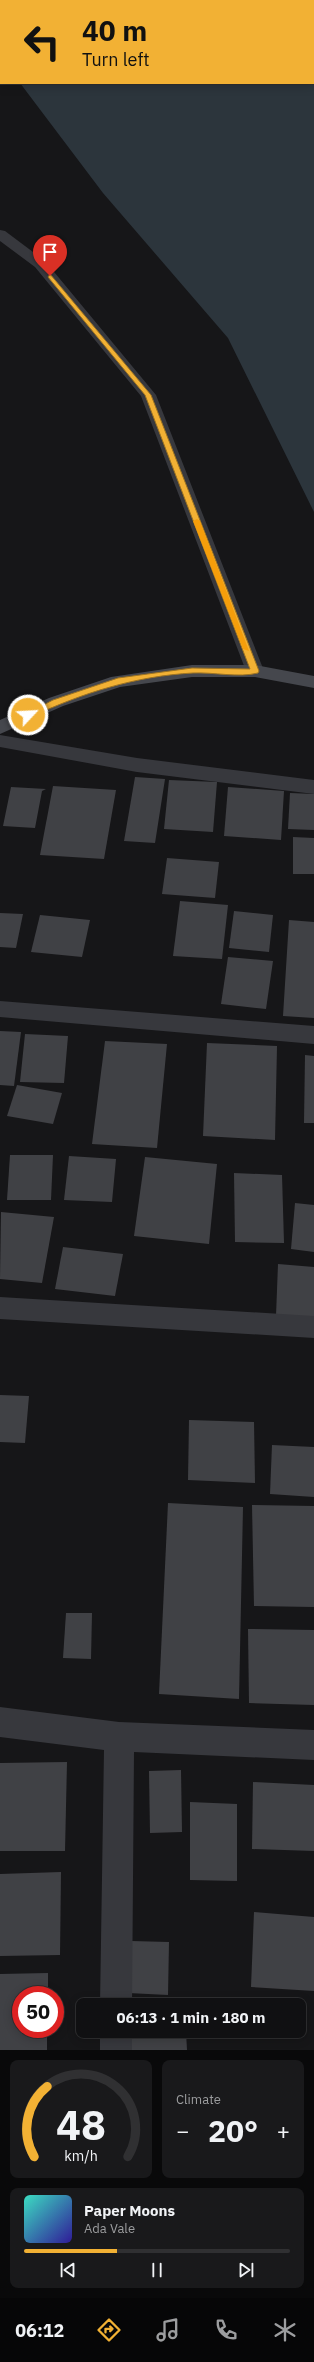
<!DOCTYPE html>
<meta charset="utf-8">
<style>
:root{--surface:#101012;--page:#19191b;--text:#f1f3f6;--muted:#9c9d9f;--line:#303032;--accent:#f2b134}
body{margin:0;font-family:"IBM Plex Sans",sans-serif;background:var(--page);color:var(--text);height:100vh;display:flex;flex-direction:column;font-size:15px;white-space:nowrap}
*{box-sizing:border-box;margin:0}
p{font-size:13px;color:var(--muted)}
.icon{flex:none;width:22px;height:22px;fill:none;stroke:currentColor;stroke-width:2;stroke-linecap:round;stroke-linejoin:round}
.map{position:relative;height:2050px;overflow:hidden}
.panel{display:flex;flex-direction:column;gap:10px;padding:10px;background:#09090a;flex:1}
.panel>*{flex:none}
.hud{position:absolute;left:0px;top:0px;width:314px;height:84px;box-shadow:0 2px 10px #0003,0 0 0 1px var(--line);background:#f2b134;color:#111;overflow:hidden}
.speed{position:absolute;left:12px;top:1986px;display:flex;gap:8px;font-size:20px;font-weight:700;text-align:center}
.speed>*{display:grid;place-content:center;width:52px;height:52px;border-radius:50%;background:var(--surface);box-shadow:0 2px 10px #0003,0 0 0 1px var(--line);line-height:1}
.speed .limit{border:6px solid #d22;background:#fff;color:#111}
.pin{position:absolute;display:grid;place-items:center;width:34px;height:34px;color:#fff;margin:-41px -17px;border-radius:50% 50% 50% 0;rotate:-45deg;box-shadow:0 0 4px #0007}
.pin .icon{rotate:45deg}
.me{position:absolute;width:44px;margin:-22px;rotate:65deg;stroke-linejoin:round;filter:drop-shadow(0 0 3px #0008)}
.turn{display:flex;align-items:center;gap:14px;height:84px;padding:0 16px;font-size:18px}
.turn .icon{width:52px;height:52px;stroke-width:2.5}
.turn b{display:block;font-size:28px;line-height:34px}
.big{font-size:30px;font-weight:700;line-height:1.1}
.panel .tile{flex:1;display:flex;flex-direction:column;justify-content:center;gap:6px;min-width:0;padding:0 14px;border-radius:8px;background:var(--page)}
.panel .dial{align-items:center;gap:0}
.dial svg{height:104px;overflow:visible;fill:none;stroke:var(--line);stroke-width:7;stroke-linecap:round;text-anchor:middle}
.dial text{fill:var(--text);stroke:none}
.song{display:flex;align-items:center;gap:12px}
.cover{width:48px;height:48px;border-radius:6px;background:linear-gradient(135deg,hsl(170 70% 55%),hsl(250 70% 35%))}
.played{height:4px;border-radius:2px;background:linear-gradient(90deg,var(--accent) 35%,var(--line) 35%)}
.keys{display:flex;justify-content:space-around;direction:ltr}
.heat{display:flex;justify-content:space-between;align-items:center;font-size:22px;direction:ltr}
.panel .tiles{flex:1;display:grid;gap:10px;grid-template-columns:1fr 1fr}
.tile:last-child{grid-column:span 2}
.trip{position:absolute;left:76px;top:1998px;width:230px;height:40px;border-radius:8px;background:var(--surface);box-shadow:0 2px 10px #0003,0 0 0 1px var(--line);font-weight:700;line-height:40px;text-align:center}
.tabs{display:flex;height:64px;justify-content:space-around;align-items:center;background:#060607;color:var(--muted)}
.tabs .icon{width:28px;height:28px}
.tabs .active{color:var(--accent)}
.tabs b{font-size:18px;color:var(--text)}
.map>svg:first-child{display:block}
.water{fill:#2c353c}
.building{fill:#404145}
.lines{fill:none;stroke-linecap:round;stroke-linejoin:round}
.street{fill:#37383d;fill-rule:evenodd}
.secondary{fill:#45474d;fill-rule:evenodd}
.route{fill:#f2b134;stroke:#9d7322}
.slow{fill:#f59e0b}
</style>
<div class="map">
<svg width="314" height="2050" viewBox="0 0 314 2050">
<rect width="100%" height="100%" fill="#161618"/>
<!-- water -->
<path class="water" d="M0 0H314V512L228 338 103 193 20 83H313V1H1V56Z"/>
<!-- building -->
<g class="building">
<path d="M135 777 165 779 155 843 124 841Z"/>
<path d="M169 780 217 782 213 832 164 829Z"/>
<path d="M53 786 116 790 104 859 40 855Z"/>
<path d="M11 787 46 789 42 791 35 828 3 826Z"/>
<path d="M228 787 284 791 281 840 224 836Z"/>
<path d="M290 793 314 794V830L288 829Z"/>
<path d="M293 837 314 838V874H293Z"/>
<path d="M167 858 219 862 215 898 162 894Z"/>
<path d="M180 901 228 905 222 959 173 956Z"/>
<path d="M234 911 273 915 269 952 229 948Z"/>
<path d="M0 913 23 914 16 948 0 947Z"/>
<path d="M40 915 90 920 82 957 31 952Z"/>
<path d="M289 920 314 922V1018L283 1016Z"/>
<path d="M228 957 273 961 266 1009 221 1004Z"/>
<path d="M0 1031 21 1032 14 1086 0 1085Z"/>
<path d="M25 1034 68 1036 64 1083 20 1082Z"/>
<path d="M105 1041 167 1044 157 1148 92 1144Z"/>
<path d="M207 1043 277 1046 275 1140 203 1136Z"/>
<path d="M305 1055 314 1056V1123H304Z"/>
<path d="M17 1085 62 1093 53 1124 7 1116Z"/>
<path d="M10 1155H53L51 1200H7Z"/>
<path d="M69 1156 116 1159 112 1202 64 1200Z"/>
<path d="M145 1157 217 1164 209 1244 134 1236Z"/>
<path d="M234 1173 282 1175 284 1243 235 1242Z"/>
<path d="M295 1203 314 1205V1252L291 1249Z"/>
<path d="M1 1212 54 1217 42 1283 0 1279Z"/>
<path d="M63 1247 123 1254 115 1296 55 1289Z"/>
<path d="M278 1264 314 1267V1319L276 1316Z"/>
<path d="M0 1395 29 1396 25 1443 0 1442Z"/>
<path d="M189 1420 254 1422 255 1483 188 1480Z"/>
<path d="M272 1445 314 1447V1497L270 1494Z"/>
<path d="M168 1503 243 1507 239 1699 159 1694Z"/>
<path d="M252 1505 314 1506V1607L254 1606Z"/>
<path d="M66 1613H92L91 1659 63 1658Z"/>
<path d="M248 1629 314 1630V1705L249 1703Z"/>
<path d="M67 1762 65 1851H0V1763Z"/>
<path d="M181 1770 182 1832 150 1833 149 1771Z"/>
<path d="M253 1782 314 1785V1851L252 1849Z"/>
<path d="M190 1802 237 1804V1881L190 1880Z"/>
<path d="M61 1872 60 1955 0 1956V1874Z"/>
<path d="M254 1912 314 1917V1991L251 1987Z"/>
<path d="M131 1941 169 1942 168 1995 128 1993Z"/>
<path d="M48 1973V1995H21V2029H47V2050H0V1974Z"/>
<path d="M130 2031H186L187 2050H131Z"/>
</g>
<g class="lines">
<!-- street -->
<g class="street">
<path d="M0 230 5 231 45 261 156 395 264 671 261 675 255 677 249 675 246 671 141 396 35 267 0 241Z"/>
<path d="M0 735 137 758 314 780V794L137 772 0 747Z"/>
<path d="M0 1001 314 1026V1044L0 1017Z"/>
<path d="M0 1297 314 1316V1338L0 1319Z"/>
<path d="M0 1707 119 1722 314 1730V1760L134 1752 132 2005H100L104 1750 0 1737Z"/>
<rect x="100" y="2031" width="32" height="19"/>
</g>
<!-- secondary -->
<path class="secondary" d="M192 665H255L314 676V688L255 677H192L120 687 63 706 0 734V720L49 698 111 677Z"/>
</g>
<!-- route -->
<path class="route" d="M50 274 151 395 259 671 258 673C238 678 214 672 193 673 136 676 82 693 31 717L24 715 53 700 118 678 192 668 250 669 145 395 48 277Z"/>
<!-- slow -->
<path class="slow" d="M197 519 200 521 249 651 243 649 193 521Z"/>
</svg>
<div class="speed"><div class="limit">50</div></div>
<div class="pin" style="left:50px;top:276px;background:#d93025"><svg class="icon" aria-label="arrive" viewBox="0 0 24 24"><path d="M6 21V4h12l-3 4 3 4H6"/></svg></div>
<svg class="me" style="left:28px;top:715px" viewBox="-20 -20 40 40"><circle r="17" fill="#f2b134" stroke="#fff" stroke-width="3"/><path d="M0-11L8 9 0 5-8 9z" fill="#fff"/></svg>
<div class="trip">06:13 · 1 min · 180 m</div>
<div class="hud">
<div class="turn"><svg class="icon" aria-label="left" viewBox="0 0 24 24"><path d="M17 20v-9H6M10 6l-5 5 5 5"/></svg><div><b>40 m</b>Turn left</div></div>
</div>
</div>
<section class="panel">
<div class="tiles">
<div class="tile dial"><svg viewBox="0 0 100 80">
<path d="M14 69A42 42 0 1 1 86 69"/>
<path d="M14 69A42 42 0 0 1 24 15" stroke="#f2b134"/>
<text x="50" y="56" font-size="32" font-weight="700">48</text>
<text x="50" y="72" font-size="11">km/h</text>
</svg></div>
<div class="tile"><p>Climate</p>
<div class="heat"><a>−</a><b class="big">20°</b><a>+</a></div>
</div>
<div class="tile">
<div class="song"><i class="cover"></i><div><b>Paper Moons</b><p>Ada Vale</p></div></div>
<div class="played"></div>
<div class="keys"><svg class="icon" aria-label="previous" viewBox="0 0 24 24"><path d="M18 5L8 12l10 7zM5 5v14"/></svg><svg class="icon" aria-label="pause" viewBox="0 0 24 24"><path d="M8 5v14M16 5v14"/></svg><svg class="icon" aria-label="next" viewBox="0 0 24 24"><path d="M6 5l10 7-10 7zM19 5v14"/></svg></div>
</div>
</div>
</section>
<nav class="tabs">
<b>06:12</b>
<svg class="icon active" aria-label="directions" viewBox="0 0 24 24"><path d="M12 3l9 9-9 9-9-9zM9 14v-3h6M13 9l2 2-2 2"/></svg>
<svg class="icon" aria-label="music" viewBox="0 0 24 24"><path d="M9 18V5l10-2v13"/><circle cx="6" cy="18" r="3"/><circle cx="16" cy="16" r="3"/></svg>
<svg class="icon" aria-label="phone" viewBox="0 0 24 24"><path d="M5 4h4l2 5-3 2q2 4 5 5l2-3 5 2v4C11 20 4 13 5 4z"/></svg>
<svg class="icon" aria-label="climate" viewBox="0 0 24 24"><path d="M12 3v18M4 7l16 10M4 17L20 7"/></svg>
</nav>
